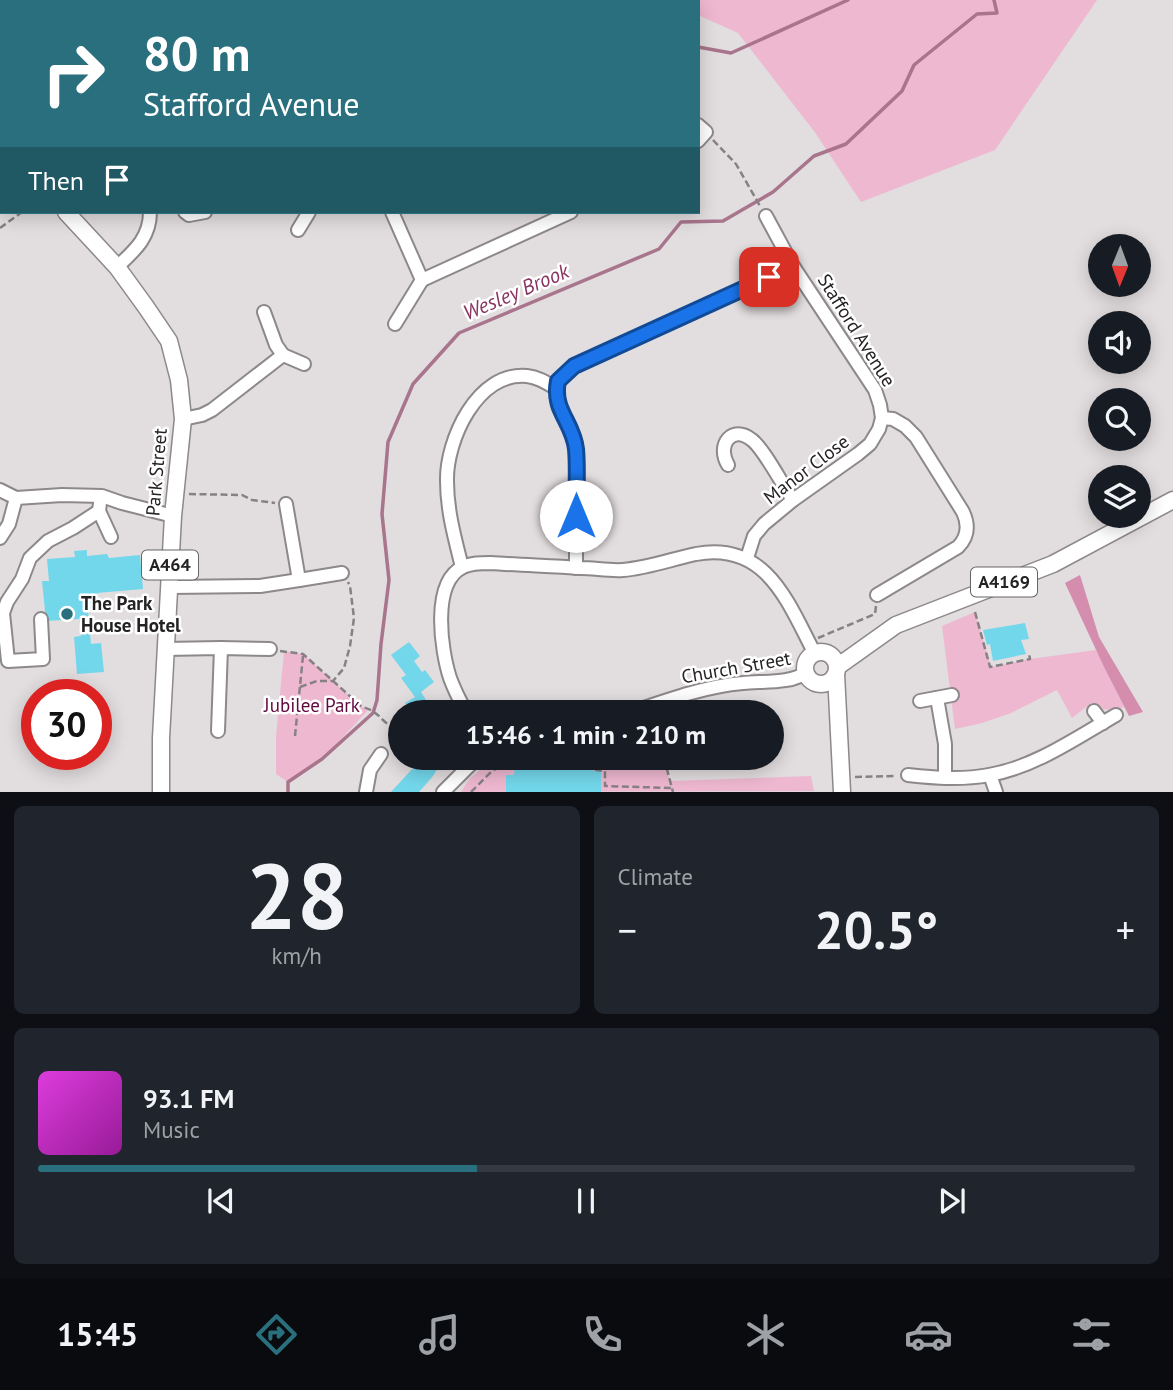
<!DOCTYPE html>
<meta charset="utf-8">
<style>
:root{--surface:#171b24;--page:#20242c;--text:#f1f3f6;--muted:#9ea1a6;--line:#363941;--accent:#296f7d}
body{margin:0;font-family:"PT Sans",sans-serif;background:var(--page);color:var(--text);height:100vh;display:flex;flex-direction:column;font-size:26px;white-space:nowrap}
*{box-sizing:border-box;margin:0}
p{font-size:23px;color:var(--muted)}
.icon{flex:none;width:38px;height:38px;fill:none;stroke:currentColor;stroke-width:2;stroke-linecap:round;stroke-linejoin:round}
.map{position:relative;height:792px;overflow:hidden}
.sheet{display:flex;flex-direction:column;gap:14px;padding:14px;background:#0d0f14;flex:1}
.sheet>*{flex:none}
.banner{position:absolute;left:0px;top:0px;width:700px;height:214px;box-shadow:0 4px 18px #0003;background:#296f7d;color:#fff;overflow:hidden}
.needle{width:46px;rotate:181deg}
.buttons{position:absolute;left:1088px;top:234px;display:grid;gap:14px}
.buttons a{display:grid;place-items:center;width:63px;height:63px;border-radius:50%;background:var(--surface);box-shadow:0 4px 18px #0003;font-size:35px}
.speed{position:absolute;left:21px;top:679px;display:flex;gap:14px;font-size:35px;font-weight:700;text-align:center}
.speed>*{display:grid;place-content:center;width:91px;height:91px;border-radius:50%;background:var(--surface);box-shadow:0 4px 18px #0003;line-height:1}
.speed .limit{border:10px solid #d22;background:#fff;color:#111}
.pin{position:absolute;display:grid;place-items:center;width:60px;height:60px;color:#fff;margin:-30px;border-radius:14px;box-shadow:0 4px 10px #0006}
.me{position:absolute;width:77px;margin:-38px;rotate:0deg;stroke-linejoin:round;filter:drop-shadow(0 0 5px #0008)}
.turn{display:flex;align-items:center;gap:24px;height:147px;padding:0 28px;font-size:32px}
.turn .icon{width:91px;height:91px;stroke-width:2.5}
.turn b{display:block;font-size:49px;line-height:60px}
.then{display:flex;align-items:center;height:66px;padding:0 28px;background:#0003;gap:14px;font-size:26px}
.big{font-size:52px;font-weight:700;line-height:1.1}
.sheet .card{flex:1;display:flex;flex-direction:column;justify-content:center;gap:10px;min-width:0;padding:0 24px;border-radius:10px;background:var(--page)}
.sheet .dial{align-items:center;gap:0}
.dial b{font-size:91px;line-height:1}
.song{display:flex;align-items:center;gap:21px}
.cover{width:84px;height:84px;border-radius:10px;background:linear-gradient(135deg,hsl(300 70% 55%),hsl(300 70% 35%))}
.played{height:7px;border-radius:4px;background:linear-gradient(90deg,var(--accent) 40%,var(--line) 40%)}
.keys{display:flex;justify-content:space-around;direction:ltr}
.heat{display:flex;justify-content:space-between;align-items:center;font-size:38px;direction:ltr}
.sheet .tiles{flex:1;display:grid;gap:14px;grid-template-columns:1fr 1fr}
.card:last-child{grid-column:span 2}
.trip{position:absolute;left:388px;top:700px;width:396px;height:70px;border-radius:35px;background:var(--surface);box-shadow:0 4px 18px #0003;font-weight:700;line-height:70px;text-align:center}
.tab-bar{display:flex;height:112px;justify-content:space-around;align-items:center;background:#090b0e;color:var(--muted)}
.tab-bar .icon{width:49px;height:49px}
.tab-bar .on{color:var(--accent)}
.tab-bar b{font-size:32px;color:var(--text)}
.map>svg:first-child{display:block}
.green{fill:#eeb8d0}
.forest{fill:#d58dae}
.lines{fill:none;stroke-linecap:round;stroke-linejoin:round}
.stream{stroke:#a8758c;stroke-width:3.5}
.building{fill:#73d7eb}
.minor-casing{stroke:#8d888a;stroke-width:16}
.major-casing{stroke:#8d888a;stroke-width:19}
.path{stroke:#868284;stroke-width:2.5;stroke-dasharray:7 3.5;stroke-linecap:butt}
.minor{stroke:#fff;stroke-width:12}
.major{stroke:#fff;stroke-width:16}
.route-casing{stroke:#114b97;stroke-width:18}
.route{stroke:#1a73e8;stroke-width:12}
.poi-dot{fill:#296f7d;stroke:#fff;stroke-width:2.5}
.labels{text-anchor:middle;stroke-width:5;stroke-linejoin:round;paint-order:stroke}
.shield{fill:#fff;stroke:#666465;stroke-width:2}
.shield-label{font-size:18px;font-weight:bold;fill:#242223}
.street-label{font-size:19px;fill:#242223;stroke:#fff}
.poi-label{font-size:19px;font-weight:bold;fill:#242223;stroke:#fff;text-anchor:start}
.park-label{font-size:19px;fill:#61093e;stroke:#fff}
.water-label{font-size:21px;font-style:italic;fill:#8a3461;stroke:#fff}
</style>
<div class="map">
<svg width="1173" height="792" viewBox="0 0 1173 792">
<rect width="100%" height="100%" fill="#e2dddf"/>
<!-- green -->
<g class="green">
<path d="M664 0H1097L995 150 861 202 814 131 738 33 698 15V2H668Z"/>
<path d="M975 612 991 667 1030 659 1096 650 1124 707C1112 710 1102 712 1091 703L1072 718 1057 690 1011 713 982 723 955 729 942 626Z"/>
<path d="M284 651 303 654 362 707 369 709 333 748 288 782 276 774V737Z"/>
<path d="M495 758H663L670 781 811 776 814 791 461 792 470 778Z"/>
</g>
<!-- forest -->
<path class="forest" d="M1080 575 1099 637 1143 712 1129 716 1104 667 1065 583Z"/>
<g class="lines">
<!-- stream -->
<g class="stream">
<path d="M698 47 731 53 848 0"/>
<path d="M288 792V782L322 759 373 713 377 700 381 644 389 580 382 514 388 442 413 384 459 333 659 249 681 222 723 221 773 192 814 156 846 144 902 91 914 65 977 14 997 13 994 0"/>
</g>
</g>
<!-- building -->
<g class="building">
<path d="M87 550V556L107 554 109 558 140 555 143 589 97 593 98 608 88 609 91 644 101 643 104 672 77 674 74 637 81 636 79 619 46 621 42 581H49L47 559 75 557 74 551Z"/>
<path d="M1025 623 1029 639 1021 640 1026 654 993 661 990 644 987 645 983 630Z"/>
<path d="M409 642 420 656 414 661 422 672 425 670 434 682 421 692 431 708 429 709 432 712H412L405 703 415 697 401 678 406 675 391 655Z"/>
<path d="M420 758H444L433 776 419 792H391L415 766Z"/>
<path d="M515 763 556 764V767L577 768V765L594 766V771H601V792H506V775H514Z"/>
</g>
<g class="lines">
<defs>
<g id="minor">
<path d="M125 0V2"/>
<path d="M504 0 506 2"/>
<path d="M530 2 532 0"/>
<path d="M698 125 706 132 698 141"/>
<path d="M185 212 189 215 205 212"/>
<path d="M392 212 422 280 571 212"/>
<path d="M766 216 793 266 875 390 880 405 882 418"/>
<path d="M298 230 309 212"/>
<path d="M117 267C134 251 150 238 150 212"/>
<path d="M395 324 422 280"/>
<path d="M283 355 304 364"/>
<path d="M557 389 558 381 574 366 793 266"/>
<path d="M183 419 202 415 212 410 283 355 276 345 264 312"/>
<path d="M728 465C716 445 732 424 752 440 764 449 783 486 793 500"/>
<path d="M0 490 16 498"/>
<path d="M100 503 99 511 111 537"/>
<path d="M0 538 9 524 16 498 62 495 102 496 122 503 173 516"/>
<path d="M747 558 754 536 764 524 793 500 858 454 870 444 879 429 882 418 893 419 905 426 916 437 963 512C969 525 968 537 958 547L877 595"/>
<path d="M462 567C455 539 447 511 447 481 446 441 477 371 527 376 538 377 547 383 557 389V399L559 408 569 425 576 448V568"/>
<path d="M299 580 342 573"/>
<path d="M169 587 260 586 299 580 286 504"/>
<path d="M41 619 43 659 8 661 3 613 7 602 22 579 30 558 48 541 73 528 99 511"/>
<path d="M165 649 221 648 270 649"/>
<path d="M937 698 945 744V778"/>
<path d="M920 701 952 695"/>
<path d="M1094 711 1103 723"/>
<path d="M466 712C460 701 454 689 450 678 441 650 431 582 463 567 471 563 481 563 490 563 520 565 550 566 581 568 594 568 609 571 623 570 648 568 672 559 696 554 767 541 788 603 815 654"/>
<path d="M632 712C667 700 706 686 743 683 761 681 793 684 806 672"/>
<path d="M218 731 221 648"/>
<path d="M908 775C935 778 962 780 989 775 1035 767 1076 738 1116 715"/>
<path d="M990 775 996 792"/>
<path d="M366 792 370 770 381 754"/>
<path d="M443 792 477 758"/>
</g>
<g id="major">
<path d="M0 137 2 139"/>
<path d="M66 212 117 267 146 307 169 341 179 380 183 419 173 516 161 738V792"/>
<circle cx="821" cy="668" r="16"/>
<path d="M837 667 896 625 1053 564 1173 500"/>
<path d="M836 674 842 792"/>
</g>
</defs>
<!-- minor casing -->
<use href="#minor" class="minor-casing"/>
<!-- major casing -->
<use href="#major" class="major-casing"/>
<!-- path -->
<g class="path">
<path d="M713 140 736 164 760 206"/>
<path d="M0 228 22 212"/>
<path d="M189 494 242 495 252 500 275 503"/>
<path d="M975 612 990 667 1030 659 1029 654"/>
<path d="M818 638 875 614 876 606"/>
<path d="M280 651 303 654 362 707C372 709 377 714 384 721 388 725 395 727 401 730"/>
<path d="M300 687 317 681H333L344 668 350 646 354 618 350 586 348 582"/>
<path d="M295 736 303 656"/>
<path d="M585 758V764H595L596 770 605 771V786L672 788"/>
<path d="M664 758 673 792"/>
<path d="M855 777 897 776"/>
<path d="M471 792 492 771 515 758"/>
</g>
<!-- minor -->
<use href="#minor" class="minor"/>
<!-- major -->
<use href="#major" class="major"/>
</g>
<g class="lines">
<defs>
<path id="route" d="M576 516C576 494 578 471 576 449 573 422 552 410 558 381L574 366 769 277"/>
</defs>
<!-- route casing -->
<use href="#route" class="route-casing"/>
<!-- route -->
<use href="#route" class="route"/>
</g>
<!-- markers -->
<circle class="poi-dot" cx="67" cy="614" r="7"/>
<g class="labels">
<!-- shield labels -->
<g class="shield">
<rect x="142" y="550.5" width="56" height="29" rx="5"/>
<rect x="971" y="567.5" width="66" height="29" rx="5"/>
</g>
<g class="shield-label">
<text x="170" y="571">A464</text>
<text x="1004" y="588">A4169</text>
</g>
<!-- street labels -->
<g class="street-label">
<text transform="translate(857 330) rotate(58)" y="7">Stafford Avenue</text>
<text transform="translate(806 469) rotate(-37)" y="7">Manor Close</text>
<text transform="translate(156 472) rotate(-85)" y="7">Park Street</text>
<text transform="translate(736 667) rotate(-10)" y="7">Church Street</text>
</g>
<!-- poi labels -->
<g class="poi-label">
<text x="81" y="610">The Park<tspan x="81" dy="22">House Hotel</tspan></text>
</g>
<!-- park labels -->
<g class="park-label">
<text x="312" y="712">Jubilee Park</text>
</g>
<!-- water labels -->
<g class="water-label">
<text transform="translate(516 292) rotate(-23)" y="7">Wesley Brook</text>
</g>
</g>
</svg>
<div class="buttons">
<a><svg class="needle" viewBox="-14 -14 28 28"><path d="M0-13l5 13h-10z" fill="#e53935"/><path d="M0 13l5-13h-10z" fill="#9ea1a6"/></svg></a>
<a><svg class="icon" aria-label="sound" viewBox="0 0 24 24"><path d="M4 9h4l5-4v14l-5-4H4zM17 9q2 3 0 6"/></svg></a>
<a><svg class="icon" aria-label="search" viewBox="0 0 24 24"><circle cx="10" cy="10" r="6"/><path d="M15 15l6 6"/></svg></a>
<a><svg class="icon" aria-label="layers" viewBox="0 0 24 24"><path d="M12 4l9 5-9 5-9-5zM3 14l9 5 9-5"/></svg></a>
</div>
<div class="speed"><div class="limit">30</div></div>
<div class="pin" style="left:769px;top:277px;background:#d93025"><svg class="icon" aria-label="arrive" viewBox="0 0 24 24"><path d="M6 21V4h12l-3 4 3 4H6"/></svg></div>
<svg class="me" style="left:576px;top:516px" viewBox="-20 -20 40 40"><circle r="19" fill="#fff"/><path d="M0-13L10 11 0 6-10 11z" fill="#1a73e8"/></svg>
<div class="trip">15:46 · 1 min · 210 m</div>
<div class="banner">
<div class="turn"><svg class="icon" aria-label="right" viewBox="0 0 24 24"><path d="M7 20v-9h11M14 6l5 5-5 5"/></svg><div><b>80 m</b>Stafford Avenue</div></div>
<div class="then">Then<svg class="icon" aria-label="arrive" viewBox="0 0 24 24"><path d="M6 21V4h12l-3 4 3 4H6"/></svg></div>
</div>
</div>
<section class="sheet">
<div class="tiles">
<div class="card dial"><b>28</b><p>km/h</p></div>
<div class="card"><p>Climate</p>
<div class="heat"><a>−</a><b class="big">20.5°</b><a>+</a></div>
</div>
<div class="card">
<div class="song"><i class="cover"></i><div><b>93.1 FM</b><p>Music</p></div></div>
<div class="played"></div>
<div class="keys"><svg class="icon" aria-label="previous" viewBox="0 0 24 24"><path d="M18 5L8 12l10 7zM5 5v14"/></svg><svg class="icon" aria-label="pause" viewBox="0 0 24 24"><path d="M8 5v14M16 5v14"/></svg><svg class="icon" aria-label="next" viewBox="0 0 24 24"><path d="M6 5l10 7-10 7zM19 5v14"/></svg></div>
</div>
</div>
</section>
<nav class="tab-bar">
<b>15:45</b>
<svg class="icon on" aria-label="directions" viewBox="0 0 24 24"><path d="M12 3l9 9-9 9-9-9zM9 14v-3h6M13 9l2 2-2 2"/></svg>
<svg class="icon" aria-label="music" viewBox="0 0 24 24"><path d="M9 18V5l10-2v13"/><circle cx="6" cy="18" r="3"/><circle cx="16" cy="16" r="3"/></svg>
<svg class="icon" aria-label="phone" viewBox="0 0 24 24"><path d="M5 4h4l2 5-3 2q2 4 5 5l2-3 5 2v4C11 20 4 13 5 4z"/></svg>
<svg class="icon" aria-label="climate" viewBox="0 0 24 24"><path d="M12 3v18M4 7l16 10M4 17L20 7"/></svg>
<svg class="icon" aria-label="car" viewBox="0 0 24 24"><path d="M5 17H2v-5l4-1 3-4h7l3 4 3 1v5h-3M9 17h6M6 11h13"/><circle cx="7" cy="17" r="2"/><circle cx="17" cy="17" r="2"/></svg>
<svg class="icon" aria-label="filters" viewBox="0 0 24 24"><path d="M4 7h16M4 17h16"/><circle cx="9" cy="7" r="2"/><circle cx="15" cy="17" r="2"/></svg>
</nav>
